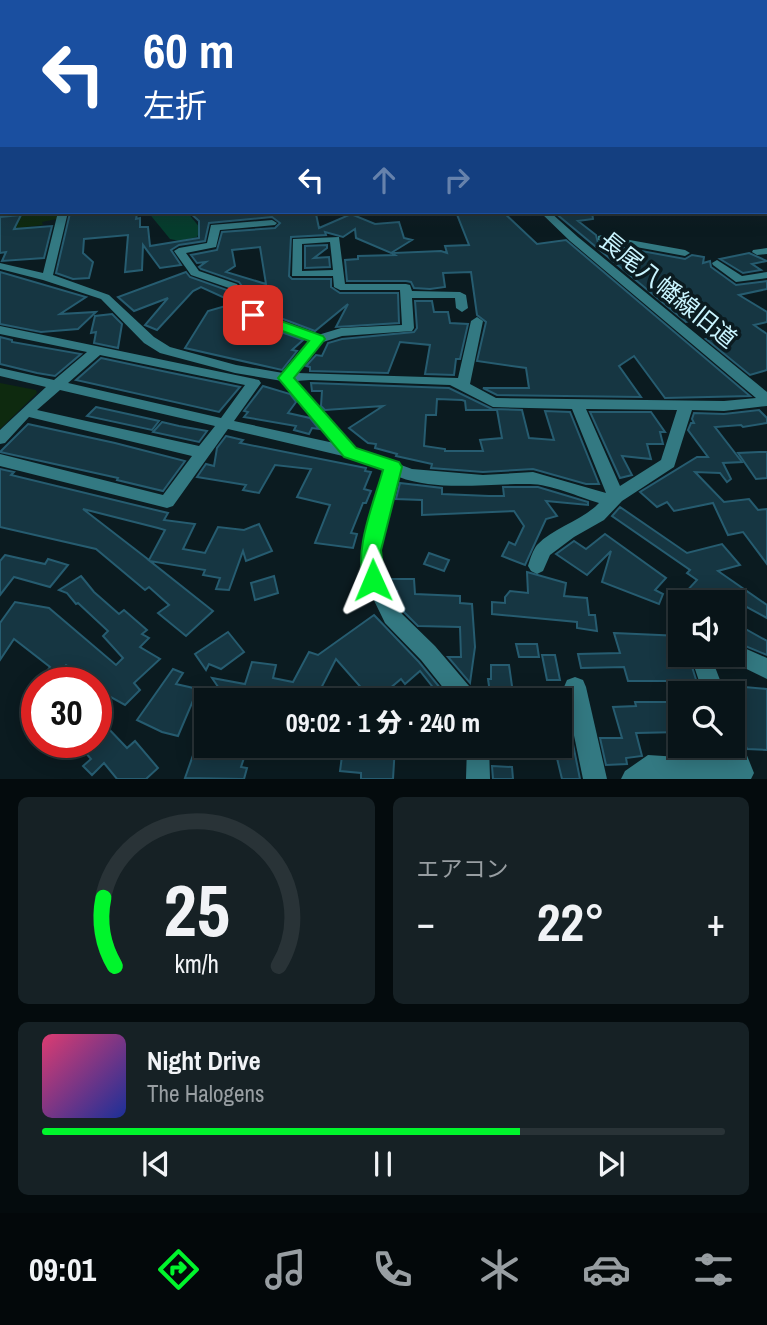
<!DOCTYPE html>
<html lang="ja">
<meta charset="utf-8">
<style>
:root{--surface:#081418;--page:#162125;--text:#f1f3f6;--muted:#989ea2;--line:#293337;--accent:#00f52c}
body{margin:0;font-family:"Archivo Narrow","Noto Sans JP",sans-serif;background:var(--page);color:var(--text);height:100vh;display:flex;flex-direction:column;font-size:26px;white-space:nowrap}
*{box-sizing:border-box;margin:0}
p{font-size:23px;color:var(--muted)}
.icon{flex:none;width:38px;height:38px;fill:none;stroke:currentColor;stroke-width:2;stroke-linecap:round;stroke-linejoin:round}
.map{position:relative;height:779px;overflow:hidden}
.side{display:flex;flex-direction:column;gap:18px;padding:18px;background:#040b0d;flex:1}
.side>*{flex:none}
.banner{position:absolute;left:0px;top:0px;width:768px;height:214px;box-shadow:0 4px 18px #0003,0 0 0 2px var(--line);background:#1a4fa0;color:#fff;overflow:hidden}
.controls{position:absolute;left:668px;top:590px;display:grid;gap:14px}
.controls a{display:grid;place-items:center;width:77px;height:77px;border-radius:0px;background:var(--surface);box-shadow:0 4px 18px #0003,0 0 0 2px var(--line);font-size:35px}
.speed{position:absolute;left:21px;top:667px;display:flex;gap:14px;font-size:35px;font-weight:700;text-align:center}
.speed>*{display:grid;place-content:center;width:91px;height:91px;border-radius:50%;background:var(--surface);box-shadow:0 4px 18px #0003,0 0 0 2px var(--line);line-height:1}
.speed .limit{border:10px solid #d22;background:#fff;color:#111}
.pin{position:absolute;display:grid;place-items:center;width:60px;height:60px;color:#fff;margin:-30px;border-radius:14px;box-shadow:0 4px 10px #0006}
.me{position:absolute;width:77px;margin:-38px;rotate:359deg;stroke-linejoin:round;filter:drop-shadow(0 0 5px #0008)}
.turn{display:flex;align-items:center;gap:24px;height:147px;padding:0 28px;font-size:32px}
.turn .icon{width:91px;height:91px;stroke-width:2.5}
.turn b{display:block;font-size:49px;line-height:60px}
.lanes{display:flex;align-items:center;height:66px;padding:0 28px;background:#0003;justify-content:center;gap:35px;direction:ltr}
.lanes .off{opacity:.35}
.big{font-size:52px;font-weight:800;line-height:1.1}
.side .tile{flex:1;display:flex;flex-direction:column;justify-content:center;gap:10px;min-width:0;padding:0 24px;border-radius:10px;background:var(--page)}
.side .dial{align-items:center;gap:0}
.dial svg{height:182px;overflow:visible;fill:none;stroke:var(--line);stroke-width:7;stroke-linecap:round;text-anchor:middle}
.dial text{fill:var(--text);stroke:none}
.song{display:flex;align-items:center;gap:21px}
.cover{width:84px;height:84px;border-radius:10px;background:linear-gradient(135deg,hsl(340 70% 55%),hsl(230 70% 35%))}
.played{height:7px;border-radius:4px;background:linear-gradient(90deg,var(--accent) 70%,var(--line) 70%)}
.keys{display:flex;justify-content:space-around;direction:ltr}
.heat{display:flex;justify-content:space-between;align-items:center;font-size:38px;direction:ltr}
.side .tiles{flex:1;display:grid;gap:18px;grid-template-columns:1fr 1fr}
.tile:last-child{grid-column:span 2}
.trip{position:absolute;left:194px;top:688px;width:378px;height:70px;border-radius:0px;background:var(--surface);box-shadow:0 4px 18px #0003,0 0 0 2px var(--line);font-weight:800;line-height:70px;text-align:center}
.dock{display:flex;height:112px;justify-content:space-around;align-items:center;background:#03080a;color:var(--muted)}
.dock .icon{width:49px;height:49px}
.dock .active{color:var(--accent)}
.dock b{font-size:32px;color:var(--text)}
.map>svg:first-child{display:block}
.green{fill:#0e2a0f}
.water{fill:#063e2e}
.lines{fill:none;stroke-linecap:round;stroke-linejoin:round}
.river{fill:#063e2e;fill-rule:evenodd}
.building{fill:#163642;stroke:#265c70;stroke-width:2;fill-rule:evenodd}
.street{fill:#337982;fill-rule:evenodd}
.secondary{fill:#61efff;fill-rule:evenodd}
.route{fill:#00f52c;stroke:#009f1d;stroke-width:2}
.labels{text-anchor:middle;stroke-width:7;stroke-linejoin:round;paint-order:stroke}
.street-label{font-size:24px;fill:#caf5ff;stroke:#0b1b20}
</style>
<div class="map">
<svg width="767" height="779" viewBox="0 0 767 779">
<rect width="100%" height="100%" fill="#0b1b20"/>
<!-- green -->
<g class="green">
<path d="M2 207V212H58L57 219 42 222 43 225 0 230Z"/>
<path d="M0 383 36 390 37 393 0 429Z"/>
</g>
<!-- water -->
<path class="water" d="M148 212H187L201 229 197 237 180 241 170 239Z"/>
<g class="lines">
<!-- river -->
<rect class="river" x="766" y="174" width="1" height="10"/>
</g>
<!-- building -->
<g class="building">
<path d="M103 212V215L137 214 136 219 140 218V227H148L150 246 199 238V221L189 212H307V214H316L319 228 351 214 375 224 399 222 404 238 412 240 391 253 356 238 355 229 343 237 325 232 326 235 291 237 289 276 292 279H331V287L340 293H398L399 323 336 327 348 304 315 331 259 310 239 282 201 269 199 267 206 262 197 263 191 255 217 250 222 232 275 228 280 223 272 217 209 223 205 241 179 245 171 250 181 265 160 268 143 245 142 270 125 272 128 235 84 239 83 253 93 262 89 278 73 279 56 273 70 213ZM260 247 266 284 226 272 235 266 232 250Z"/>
<path d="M456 212H503L537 244 566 240 750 396 665 398 634 356 619 366 641 397 497 395 483 388H529L526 368 477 361 486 322 477 315 471 272 443 273 445 287 430 289 414 288 411 282 406 281H347L345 260 358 259V256L395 255 392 253 441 251 447 253 445 246 469 245Z"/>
<path d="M554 212H592L593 219 578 221 596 235 598 243 685 259 692 255 704 257 703 263 710 261 711 267 736 285 767 281V289L739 295 767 312V322L754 325 767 334V370L750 375 706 339 723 335 701 318 686 322Z"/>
<path d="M21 215 14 229 52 226 44 258 2 261 6 252 0 253V217Z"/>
<path d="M327 245V248L314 258 329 257 330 267 305 268V246Z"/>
<path d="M749 253 767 261 752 264 761 270 743 273 720 259Z"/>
<path d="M0 272 86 297 60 314 96 312 78 329 41 332 0 324Z"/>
<path d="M186 272 190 277 227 290 248 320 303 340 292 350 297 351 282 370 185 348 208 311 236 303 201 287 193 291 157 330 145 325 168 298 134 311 118 297Z"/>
<path d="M415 301H432L434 312H448L450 323 468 324 460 359H456L454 375 425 374 430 345 400 342 388 373 310 371V367L306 366 316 355 322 356 328 343 342 339 414 332 417 328Z"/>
<path d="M112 314 122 324 118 348 94 343 96 332 91 333 95 316Z"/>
<path d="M0 337 12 340V342L81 354 55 376 37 373 0 364Z"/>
<path d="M101 358 167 372 240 387 219 412 76 380Z"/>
<path d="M311 383 449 388 492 409 522 410 529 438 554 440 545 411 570 412 599 484H586L533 469 483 472 431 468 432 464 396 456 397 454 375 448 376 444 368 443 349 428 383 406 325 410 321 406 322 391H312ZM437 399 462 400 465 401 466 410H497L502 438 480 440 483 451H445V449L424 446 426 415H436Z"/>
<path d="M263 386 290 394 296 402 288 413 310 418 319 429 312 428 309 434 294 430 296 426 244 417 248 412 244 411Z"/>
<path d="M96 407 137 416 159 421 152 430 87 416Z"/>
<path d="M759 410 767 418V423L743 427 741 425 715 427 742 462 723 463 731 479 727 482 720 473 695 472 724 502 749 499 758 510 767 509V564L743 532 728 535 713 503 674 511 667 502 657 507 640 492 697 457H708L688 430 691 423H694L692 419 694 413 724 414Z"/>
<path d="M590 412H651L665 432H660L663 444H647L651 459 622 456 632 475 620 478Z"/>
<path d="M162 422 179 426 207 431 199 442 153 432Z"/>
<path d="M28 424 115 443 185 461 163 491 117 480 118 478 0 452Z"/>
<path d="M226 436 243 440 240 443 366 468 365 471 371 472 364 489 371 491 366 503H363L351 533 357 534 353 548 315 543 330 505 297 497 311 469 275 465 259 493 243 490 246 485 197 477 206 464 214 466 217 448Z"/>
<path d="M759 452H767V478L756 479 738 453Z"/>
<path d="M0 469 14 472 11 475 168 513 164 520 195 524 183 549 205 553 218 527 244 530 259 524 272 551 246 561 243 551 229 590 216 589 220 578 203 575 205 570 150 561 213 611 186 636 158 613 169 605 149 587 145 590 96 549 0 527ZM83 509 158 528 165 530 149 560Z"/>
<path d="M400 483 442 488V494L489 496H504L503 487H538L588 502V505L546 501 557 516 546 519 525 565 502 556 509 542 515 545 524 526 514 511 422 515V500L396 499Z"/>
<path d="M620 507 687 553 722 544 740 565 718 571 767 605V618L745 606 733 621V602H696L684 594 697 580 687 573 690 570 612 516Z"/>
<path d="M605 534 666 578 655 590 663 594 659 604 602 582 611 551 587 575 556 554 574 541 586 549Z"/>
<path d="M429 553 449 560 444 571 424 564Z"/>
<path d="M5 555 45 564 48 559 68 565 50 587 14 577 0 595V561Z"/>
<path d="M527 572 566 583 564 596 587 598 589 615H595L597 631 577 628V622L492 614V602L505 603V597L510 591 528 593Z"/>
<path d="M81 576 94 592 119 614 124 610 147 630 142 634 149 638 140 647 160 659 134 683 140 690 125 705 96 689V682H90L66 665 53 682H38L50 667 14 639 0 660V623L15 602 49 608 116 665 123 658 103 636 108 631 78 603 76 604 67 593 59 590Z"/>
<path d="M274 576 278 593 255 600 251 583Z"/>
<path d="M385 579H414L415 594 460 596V603L472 604 475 647 470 683 448 657H461L460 627 418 626 404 612V608H400L396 601 397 591H391Z"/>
<path d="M374 615 419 662 450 700H443L420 671 405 684 401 679 376 700H372L336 659 315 700H227L212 678 245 684 252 662 276 665 273 678 293 682 309 652 318 655Z"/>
<path d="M733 622 767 641V655L733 641Z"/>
<path d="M228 632 244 652 221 669 209 664 206 670 195 654Z"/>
<path d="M614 633 681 636V654H688L698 686H677L676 681H628L624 667 581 668 578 654 620 653Z"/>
<path d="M516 644H537L539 657H519Z"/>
<path d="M542 655H555L560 680H547Z"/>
<path d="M491 665H509L514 700H491L488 679H491Z"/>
<path d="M173 669 183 673 176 684 198 689 178 736 162 732 137 720Z"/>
<path d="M733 686 767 689V750L747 749 742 737 736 733Z"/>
<path d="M635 702H681V732L636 733 642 756 626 758 627 764 606 765 600 738H622L613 707 636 706Z"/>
<path d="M96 705 112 718 105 725 127 748 135 741 158 768 146 779H117L104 763 92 775 83 766 91 759 84 751 96 742Z"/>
<path d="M560 729H570L580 779H562L555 750 556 746H560Z"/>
<path d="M198 741 206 742V746H248L241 767 247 768 244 779 185 778Z"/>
<path d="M315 746H395L393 779H361V773L340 771 342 756 315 749Z"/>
<path d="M408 746H456V758L408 752Z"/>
<path d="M492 766 512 767 513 779H493Z"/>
</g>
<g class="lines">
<!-- street -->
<g class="street">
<rect x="0" y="148" width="2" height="4"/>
<path d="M0 161H2L0 167Z"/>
<rect x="766" y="184" width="1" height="6"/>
<rect x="0" y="193" width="2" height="6"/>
<path d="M58 212H68L53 275 109 295 154 337 170 347 236 365 283 373 310 340 249 318 229 288 191 275 174 251 179 248 207 243 211 225 272 220 277 223 275 225 220 230 216 247 186 253 199 271 237 284 257 312 318 335 341 328 402 325 400 290H340L334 287 333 276H292L293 239 339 237 345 284H406L410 285 412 291 460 292 466 295 468 308 462 312 456 308 455 298H412L414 328 412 331 342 336 323 342 297 373 458 378 471 321 477 317 483 321 470 384 496 398 724 401 756 398 570 241 540 212H550L578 237 767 392V406L724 411 692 410 674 467 622 501 604 520 574 537 550 555 543 571 537 574 531 571 528 566C530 559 533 550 537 545 554 527 582 521 599 503 579 497 550 484 530 484 489 483 438 492 399 477L380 550 382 580 399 611 435 646 475 693 478 700H453L421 660 385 623 364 580 362 550 384 471 347 457 228 429 173 506 167 508 0 466V454L163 495 192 456 29 417 5 443 0 444V430L46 387 0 376V368L54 380 87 352 0 334V326L259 380 261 383 234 421 334 443 282 381 235 373 160 353 144 343 101 299 43 280 0 269V263L43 273ZM330 242 333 270 302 271V244ZM100 355 245 385 221 418 68 383ZM310 380 450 385 493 407 572 409 606 493 533 472 483 475 412 469 355 448 296 381ZM60 390 215 426 199 446 37 410ZM586 409 677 410 661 460 620 486Z"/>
<path d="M602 235 685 250 690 253 685 256 598 240V236Z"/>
<path d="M767 248V254L757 255 752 252 753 250Z"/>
<path d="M717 260 742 276 767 272V278L736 282 713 265 712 263Z"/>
<path d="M733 643 767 658V679L726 659 724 654H733Z"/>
<path d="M690 654H710L725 693H703Z"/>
<path d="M575 677 583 680 586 687 607 779H583L564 687 567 680Z"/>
<path d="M733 735 740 738 754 773 751 779H621L625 771 648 755 726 760 721 746H733Z"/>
<path d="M467 746H489L490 779H466Z"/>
</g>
<!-- secondary -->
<g class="secondary">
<rect x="766" y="150" width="1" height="4"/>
<rect x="766" y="171" width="1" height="6"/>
</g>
</g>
<!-- sky -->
<linearGradient id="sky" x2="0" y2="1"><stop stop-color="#060f12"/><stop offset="0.52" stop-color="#2e3f4e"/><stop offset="1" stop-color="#2e3f4e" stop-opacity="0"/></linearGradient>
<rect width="767" height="228" fill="url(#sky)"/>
<!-- route -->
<path class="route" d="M253 311 323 336 325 339 294 378 356 448 399 462 402 467 381 550 384 580 381 586 373 589 366 586C351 556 374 502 383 470L344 457 278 378 309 341 248 318V312Z"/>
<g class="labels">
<!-- street labels -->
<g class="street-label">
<text transform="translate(668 290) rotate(39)" y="8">長尾八幡線旧道</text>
</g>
</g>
</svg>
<div class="controls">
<a><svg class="icon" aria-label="sound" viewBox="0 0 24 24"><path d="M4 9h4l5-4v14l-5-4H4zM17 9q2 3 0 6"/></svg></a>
<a><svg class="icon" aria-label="search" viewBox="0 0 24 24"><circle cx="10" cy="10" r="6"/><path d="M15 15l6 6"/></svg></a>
</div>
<div class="speed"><div class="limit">30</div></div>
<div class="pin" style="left:253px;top:315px;background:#d93025"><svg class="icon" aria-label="arrive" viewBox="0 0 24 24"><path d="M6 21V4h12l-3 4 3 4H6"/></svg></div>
<svg class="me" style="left:373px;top:580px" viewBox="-20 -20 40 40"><path d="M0-17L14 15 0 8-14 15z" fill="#00f52c" stroke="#fff" stroke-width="4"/></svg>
<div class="trip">09:02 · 1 分 · 240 m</div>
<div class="banner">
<div class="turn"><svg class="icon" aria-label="left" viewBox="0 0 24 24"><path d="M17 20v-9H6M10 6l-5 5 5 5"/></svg><div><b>60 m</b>左折</div></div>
<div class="lanes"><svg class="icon" aria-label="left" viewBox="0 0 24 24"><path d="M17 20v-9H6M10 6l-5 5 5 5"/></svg><svg class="icon off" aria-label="ahead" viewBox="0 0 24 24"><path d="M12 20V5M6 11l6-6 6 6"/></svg><svg class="icon off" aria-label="right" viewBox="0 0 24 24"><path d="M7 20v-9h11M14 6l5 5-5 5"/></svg></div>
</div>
</div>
<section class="side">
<div class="tiles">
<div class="tile dial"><svg viewBox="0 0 100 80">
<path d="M14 69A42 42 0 1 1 86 69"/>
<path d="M14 69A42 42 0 0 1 9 39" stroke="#00f52c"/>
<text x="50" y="56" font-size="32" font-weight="700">25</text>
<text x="50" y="72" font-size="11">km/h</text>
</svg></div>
<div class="tile"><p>エアコン</p>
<div class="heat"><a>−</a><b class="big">22°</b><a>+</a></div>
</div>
<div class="tile">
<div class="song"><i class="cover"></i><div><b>Night Drive</b><p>The Halogens</p></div></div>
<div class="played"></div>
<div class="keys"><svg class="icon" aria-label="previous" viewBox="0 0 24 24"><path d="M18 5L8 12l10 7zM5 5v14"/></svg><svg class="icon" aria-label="pause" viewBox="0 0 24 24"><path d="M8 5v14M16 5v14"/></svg><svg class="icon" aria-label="next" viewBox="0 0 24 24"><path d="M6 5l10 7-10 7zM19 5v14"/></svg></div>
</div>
</div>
</section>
<nav class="dock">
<b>09:01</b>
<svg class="icon active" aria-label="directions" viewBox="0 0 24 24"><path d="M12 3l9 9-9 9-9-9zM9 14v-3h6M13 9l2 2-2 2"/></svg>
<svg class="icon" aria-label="music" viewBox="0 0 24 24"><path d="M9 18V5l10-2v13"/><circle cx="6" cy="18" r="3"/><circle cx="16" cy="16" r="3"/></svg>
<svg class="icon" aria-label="phone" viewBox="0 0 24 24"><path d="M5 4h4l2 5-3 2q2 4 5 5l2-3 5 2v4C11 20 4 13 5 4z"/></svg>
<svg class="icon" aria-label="climate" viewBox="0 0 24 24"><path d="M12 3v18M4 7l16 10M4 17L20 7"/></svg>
<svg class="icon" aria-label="car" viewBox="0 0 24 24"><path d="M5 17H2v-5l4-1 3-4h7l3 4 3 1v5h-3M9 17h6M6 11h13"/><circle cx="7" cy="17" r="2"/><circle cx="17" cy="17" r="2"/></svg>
<svg class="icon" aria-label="filters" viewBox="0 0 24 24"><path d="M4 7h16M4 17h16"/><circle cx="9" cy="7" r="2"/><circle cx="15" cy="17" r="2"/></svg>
</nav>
